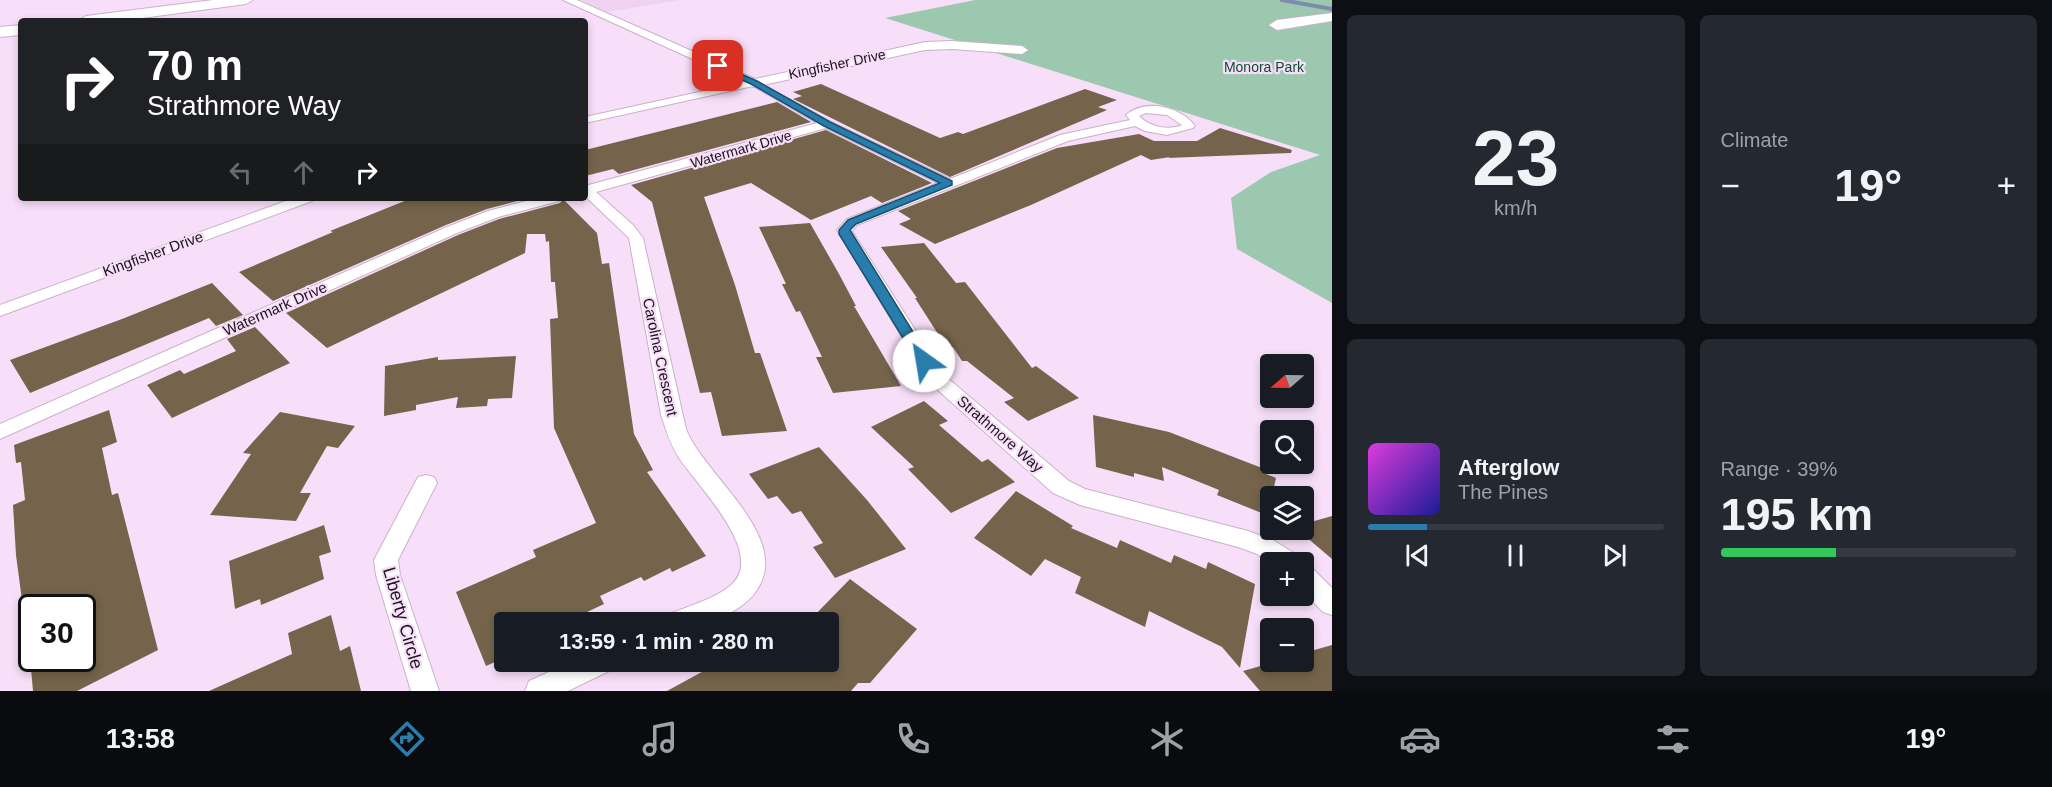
<!DOCTYPE html>
<meta charset="utf-8">
<style>
:root{--surface:#171b24;--page:#242831;--text:#f1f3f6;--muted:#9ea1a6;--line:#363941;--accent:#297dad}
body{margin:0;font-family:Arial,sans-serif;background:var(--page);color:var(--text);height:100vh;display:flex;flex-direction:column;font-size:22px;white-space:nowrap}
*{box-sizing:border-box;margin:0}
p{font-size:20px;color:var(--muted)}
.icon{flex:none;width:33px;height:33px;fill:none;stroke:currentColor;stroke-width:2;stroke-linecap:round;stroke-linejoin:round}
.map{position:relative;flex:1;overflow:hidden}
.details{display:flex;flex-direction:column;gap:15px;padding:15px;background:#0d0f14;width:720px}
.details>*{flex:none}
.top-card{position:absolute;left:18px;top:18px;width:570px;height:183px;border-radius:6px;box-shadow:0 3px 9px #0003;background:#202124;color:#fff;overflow:hidden}
.needle{width:39px;rotate:250deg}
.controls{position:absolute;left:1260px;top:354px;display:grid;gap:12px}
.controls a{display:grid;place-items:center;width:54px;height:54px;border-radius:6px;background:var(--surface);box-shadow:0 3px 9px #0003;font-size:30px}
.speed{position:absolute;left:18px;top:594px;display:flex;gap:12px;font-size:30px;font-weight:700;text-align:center}
.speed>*{display:grid;place-content:center;width:78px;height:78px;border-radius:50%;background:var(--surface);box-shadow:0 3px 9px #0003;line-height:1}
.speed .limit{border:3px solid #111;border-radius:9px;background:#fff;color:#111}
.pin{position:absolute;display:grid;place-items:center;width:51px;height:51px;color:#fff;margin:-26px;border-radius:12px;box-shadow:0 3px 9px #0006}
.me{position:absolute;width:66px;margin:-33px;rotate:328deg;stroke-linejoin:round;filter:drop-shadow(0 0 4px #0008)}
.turn{display:flex;align-items:center;gap:21px;height:126px;padding:0 30px;font-size:27px}
.turn .icon{width:78px;height:78px;stroke-width:2.5}
.turn b{display:block;font-size:42px;line-height:51px}
.lanes{display:flex;align-items:center;height:57px;padding:0 30px;background:#0003;justify-content:center;gap:30px;direction:ltr}
.lanes .off{opacity:.35}
.big{font-size:45px;font-weight:700;line-height:1.1}
.details .widget{flex:1;display:flex;flex-direction:column;justify-content:center;gap:9px;min-width:0;padding:0 21px;border-radius:9px;background:var(--page)}
.details .dial{align-items:center;gap:0}
.dial b{font-size:78px;line-height:1}
.song{display:flex;align-items:center;gap:18px}
.cover{width:72px;height:72px;border-radius:9px;background:linear-gradient(135deg,hsl(300 70% 55%),hsl(240 70% 35%))}
.played{height:6px;border-radius:3px;background:linear-gradient(90deg,var(--accent) 20%,var(--line) 20%)}
.keys{display:flex;justify-content:space-around;direction:ltr}
.heat{display:flex;justify-content:space-between;align-items:center;font-size:33px;direction:ltr}
.charge{height:9px;border-radius:4px;background:linear-gradient(90deg,#34c759 39%,var(--line) 0)}
.details .tiles{flex:1;display:grid;gap:15px;grid-template-columns:repeat(2,1fr)}
.trip{position:absolute;left:494px;top:612px;width:345px;height:60px;border-radius:6px;background:var(--surface);box-shadow:0 3px 9px #0003;font-weight:700;line-height:60px;text-align:center}
.dock{display:flex;height:96px;justify-content:space-around;align-items:center;background:#090b0e;color:var(--muted)}
.dock .icon{width:42px;height:42px}
.dock .on{color:var(--accent)}
.dock b{font-size:27px;color:var(--text)}
main{display:flex;flex:1;min-height:0}
.map>svg:first-child{display:block}
.built{fill:#efd1f0}
.green{fill:#9dc8b0}
.lines{fill:none;stroke-linecap:round;stroke-linejoin:round}
.stream{stroke:#7d8cac;stroke-width:4}
.building{fill:#75644b}
.minor-casing{stroke:#c9b1ca;stroke-width:2}
.tertiary-casing{stroke:#c9b1ca;stroke-width:2}
.trunk-casing{stroke:#c9b1ca;stroke-width:2}
.minor{fill:#fff;fill-rule:evenodd}
.tertiary{fill:#fff;fill-rule:evenodd}
.trunk{fill:#fff;fill-rule:evenodd}
.route{fill:#297dad;stroke:#1b5170;stroke-width:1.5}
.labels{text-anchor:middle;stroke-width:4.5;stroke-linejoin:round;paint-order:stroke}
.far-street-label{font-size:14px;fill:#1c141c;stroke:#f8dff9}
.far-park-label{font-size:14px;fill:#0c4c32;stroke:#f8dff9}
.street-label{font-size:15px;fill:#1c141c;stroke:#f8dff9}
.near-street-label{font-size:18px;fill:#1c141c;stroke:#f8dff9}
</style>
<main>
<div class="map">
<svg width="1332" height="691" viewBox="0 0 1332 691">
<rect width="100%" height="100%" fill="#f8dff9"/>
<!-- built -->
<path class="built" d="M581 0H680L607 12Z"/>
<!-- green -->
<path class="green" d="M975 0H1332V303L1237 249 1231 198 1271 172 1320 155 885 18Z"/>
<g class="lines">
<!-- stream -->
<path class="stream" d="M1282 0 1332 9"/>
</g>
<!-- building -->
<g class="building">
<path d="M821 84 940 138 958 132 963 134 1085 89 1117 100 1098 107 1107 110 950 177 793 99 802 96 793 92Z"/>
<path d="M777 102 811 122 619 174 613 169 585 176V150Z"/>
<path d="M1220 128 1292 150 1291 153 1168 158 1170 157 1151 160 1141 155 1031 205 935 244 899 224 911 219 898 211 1057 148 1139 134 1154 141H1197Z"/>
<path d="M826 130 932 183 882 203 871 196 811 220 751 183 704 197 735 285 755 353H760L787 431 722 436 711 392 700 393 652 202 631 185Z"/>
<path d="M412 198H529L487 209 446 225 273 301 239 272 333 232 330 231Z"/>
<path d="M563 199 597 233 602 264 609 263 634 434 653 470 647 472 706 556 672 572 670 568 644 581 641 577 600 596 604 604 568 621 564 612 543 622H504V658L486 666 456 592 536 557 533 550 596 523 554 428 550 319 558 318 555 282H551L549 241 546 242 545 234H527L525 253 327 348 286 313 458 235 499 219 560 203Z"/>
<path d="M810 223 839 274 856 306H854L901 386 833 393 816 357H822L800 311 796 312 782 284H786L759 227Z"/>
<path d="M924 243 956 283 965 282 1032 368 1036 366 1079 398 1028 421 1004 402 1014 398 967 361H962L953 347 947 348 915 298H917L881 247Z"/>
<path d="M212 283 243 315 216 326 209 318 30 393 10 360 122 319Z"/>
<path d="M255 327 290 363 172 418 147 385 180 370 184 374 236 351 227 339Z"/>
<path d="M516 356 512 398 488 399 487 406 456 408 458 397 416 405V410L384 416 385 366 438 357V360Z"/>
<path d="M924 401 948 421 939 425 982 462 988 459 1015 482 951 513 908 469 914 467 871 427Z"/>
<path d="M109 410 117 442 102 448 112 495 118 493 158 650 77 691H33L30 658H82V608H23L16 555 13 505 25 500 21 462 16 463 14 445Z"/>
<path d="M280 412 355 426 338 448 327 446 300 493H311L296 521 210 515 251 454 243 453Z"/>
<path d="M1093 415 1169 432 1262 468 1261 472 1276 478 1272 496H1270L1269 516 1217 495 1219 490 1162 467 1164 481 1134 473V477L1096 467Z"/>
<path d="M819 447 867 500 906 549 835 578 813 547 823 543 801 511 792 514 777 496 768 499 749 474Z"/>
<path d="M1016 491 1073 526 1071 528 1117 548 1120 540 1171 563 1174 555 1206 569 1208 562 1255 584 1240 668 1222 647 1149 611 1145 627 1075 593 1081 577 1045 559 1031 576 974 538Z"/>
<path d="M1332 516V559L1298 530H1304V524Z"/>
<path d="M324 525 331 552 319 556 324 579 261 605 260 599 235 609 229 561Z"/>
<path d="M850 579 917 629 870 683H858L851 691H667L720 662H828V622H808Z"/>
<path d="M331 615 340 651 350 646 361 691H209L292 654 288 633Z"/>
<path d="M1332 645V691H1260L1243 671 1275 662H1304V653Z"/>
</g>
<g class="lines">
<defs>
<g id="minor">
<path d="M754 80 831 122 950 179 1060 135 1130 120 1126 115C1145 98 1182 107 1195 126L1193 128 1167 135 1145 131 1135 126 1068 141 857 225 852 231 944 375 1069 481 1085 489 1248 531 1273 540 1297 555 1300 562 1270 563 1257 554 1238 547 1080 505 1053 493 930 383 837 230 847 219 938 183 826 128 596 192 633 225 643 238 686 429C704 476 797 540 754 594 744 607 723 618 707 622 695 625 679 622 666 622L670 614C690 605 716 599 732 584 766 553 696 484 679 458 670 444 666 430 661 415L629 238 585 196V186L817 123 753 86 585 123V117ZM1146 113 1167 115 1182 125C1168 131 1150 127 1139 116Z"/>
<path d="M294 198H314L312 201 0 316V305Z"/>
<path d="M538 198H561L559 201 498 217 457 233 0 439V424L447 227 488 211Z"/>
<path d="M426 475 434 477 437 483 398 560 400 575 439 691H411L376 575 374 560 418 477Z"/>
<path d="M1304 566 1313 569 1332 588V615L1323 612 1304 593Z"/>
<path d="M571 662H613L609 671 568 691H525L529 681Z"/>
</g>
<path id="tertiary" d="M563 0H577L755 79 925 42 952 41 1022 46 1028 50 1022 54 952 49 925 50 754 87Z"/>
<g id="trunk">
<path d="M213 0H253L246 4 120 21H78L86 16Z"/>
<path d="M1332 13V21L1277 30 1269 25 1277 20Z"/>
<path d="M21 25V35L0 37V27Z"/>
</g>
</defs>
<!-- minor casing -->
<use href="#minor" class="minor-casing"/>
<!-- tertiary casing -->
<use href="#tertiary" class="tertiary-casing"/>
<!-- trunk casing -->
<use href="#trunk" class="trunk-casing"/>
<!-- minor -->
<use href="#minor" class="minor"/>
<!-- tertiary -->
<use href="#tertiary" class="tertiary"/>
<!-- trunk -->
<use href="#trunk" class="trunk"/>
</g>
<!-- route -->
<path class="route" d="M718 64 757 81 830 122 952 181V185L856 224 850 230 931 361 929 364H919L839 234V230L848 220 940 183 824 126 751 84 715 68V65Z"/>
<g class="labels">
<!-- far-street labels -->
<g class="far-street-label">
<text transform="translate(837 64) rotate(-12)" y="5">Kingfisher Drive</text>
<text transform="translate(741 149) rotate(-16)" y="5">Watermark Drive</text>
</g>
<!-- far-park labels -->
<g class="far-park-label">
<text x="1264" y="72">Monora Park</text>
</g>
<!-- street labels -->
<g class="street-label">
<text transform="translate(153 254) rotate(-20)" y="5">Kingfisher Drive</text>
<text transform="translate(275 309) rotate(-24)" y="5">Watermark Drive</text>
<text transform="translate(660 357) rotate(78)" y="5">Carolina Crescent</text>
<text transform="translate(1000 434) rotate(41)" y="5">Strathmore Way</text>
</g>
<!-- near-street labels -->
<g class="near-street-label">
<text transform="translate(403 618) rotate(74)" y="6">Liberty Circle</text>
</g>
</g>
</svg>
<div class="controls">
<a><svg class="needle" viewBox="-14 -14 28 28"><path d="M0-13l5 13h-10z" fill="#e53935"/><path d="M0 13l5-13h-10z" fill="#9ea1a6"/></svg></a>
<a><svg class="icon" aria-label="search" viewBox="0 0 24 24"><circle cx="10" cy="10" r="6"/><path d="M15 15l6 6"/></svg></a>
<a><svg class="icon" aria-label="layers" viewBox="0 0 24 24"><path d="M12 4l9 5-9 5-9-5zM3 14l9 5 9-5"/></svg></a>
<a>+</a>
<a>−</a>
</div>
<div class="speed"><div class="limit">30</div></div>
<div class="pin" style="left:718px;top:66px;background:#d93025"><svg class="icon" aria-label="arrive" viewBox="0 0 24 24"><path d="M6 21V4h12l-3 4 3 4H6"/></svg></div>
<svg class="me" style="left:924px;top:361px" viewBox="-20 -20 40 40"><circle r="19" fill="#fff"/><path d="M0-13L10 11 0 6-10 11z" fill="#297dad"/></svg>
<div class="trip">13:59 · 1 min · 280 m</div>
<div class="top-card">
<div class="turn"><svg class="icon" aria-label="right" viewBox="0 0 24 24"><path d="M7 20v-9h11M14 6l5 5-5 5"/></svg><div><b>70 m</b>Strathmore Way</div></div>
<div class="lanes"><svg class="icon off" aria-label="left" viewBox="0 0 24 24"><path d="M17 20v-9H6M10 6l-5 5 5 5"/></svg><svg class="icon off" aria-label="ahead" viewBox="0 0 24 24"><path d="M12 20V5M6 11l6-6 6 6"/></svg><svg class="icon" aria-label="right" viewBox="0 0 24 24"><path d="M7 20v-9h11M14 6l5 5-5 5"/></svg></div>
</div>
</div>
<section class="details">
<div class="tiles">
<div class="widget dial"><b>23</b><p>km/h</p></div>
<div class="widget"><p>Climate</p>
<div class="heat"><a>−</a><b class="big">19°</b><a>+</a></div>
</div>
<div class="widget">
<div class="song"><i class="cover"></i><div><b>Afterglow</b><p>The Pines</p></div></div>
<div class="played"></div>
<div class="keys"><svg class="icon" aria-label="previous" viewBox="0 0 24 24"><path d="M18 5L8 12l10 7zM5 5v14"/></svg><svg class="icon" aria-label="pause" viewBox="0 0 24 24"><path d="M8 5v14M16 5v14"/></svg><svg class="icon" aria-label="next" viewBox="0 0 24 24"><path d="M6 5l10 7-10 7zM19 5v14"/></svg></div>
</div>
<div class="widget"><p>Range · 39%</p><b class="big">195 km</b><div class="charge"></div></div>
</div>
</section>
</main>
<nav class="dock">
<b>13:58</b>
<svg class="icon on" aria-label="directions" viewBox="0 0 24 24"><path d="M12 3l9 9-9 9-9-9zM9 14v-3h6M13 9l2 2-2 2"/></svg>
<svg class="icon" aria-label="music" viewBox="0 0 24 24"><path d="M9 18V5l10-2v13"/><circle cx="6" cy="18" r="3"/><circle cx="16" cy="16" r="3"/></svg>
<svg class="icon" aria-label="phone" viewBox="0 0 24 24"><path d="M5 4h4l2 5-3 2q2 4 5 5l2-3 5 2v4C11 20 4 13 5 4z"/></svg>
<svg class="icon" aria-label="climate" viewBox="0 0 24 24"><path d="M12 3v18M4 7l16 10M4 17L20 7"/></svg>
<svg class="icon" aria-label="car" viewBox="0 0 24 24"><path d="M5 17H2v-5l4-1 3-4h7l3 4 3 1v5h-3M9 17h6M6 11h13"/><circle cx="7" cy="17" r="2"/><circle cx="17" cy="17" r="2"/></svg>
<svg class="icon" aria-label="filters" viewBox="0 0 24 24"><path d="M4 7h16M4 17h16"/><circle cx="9" cy="7" r="2"/><circle cx="15" cy="17" r="2"/></svg>
<b>19°</b>
</nav>
